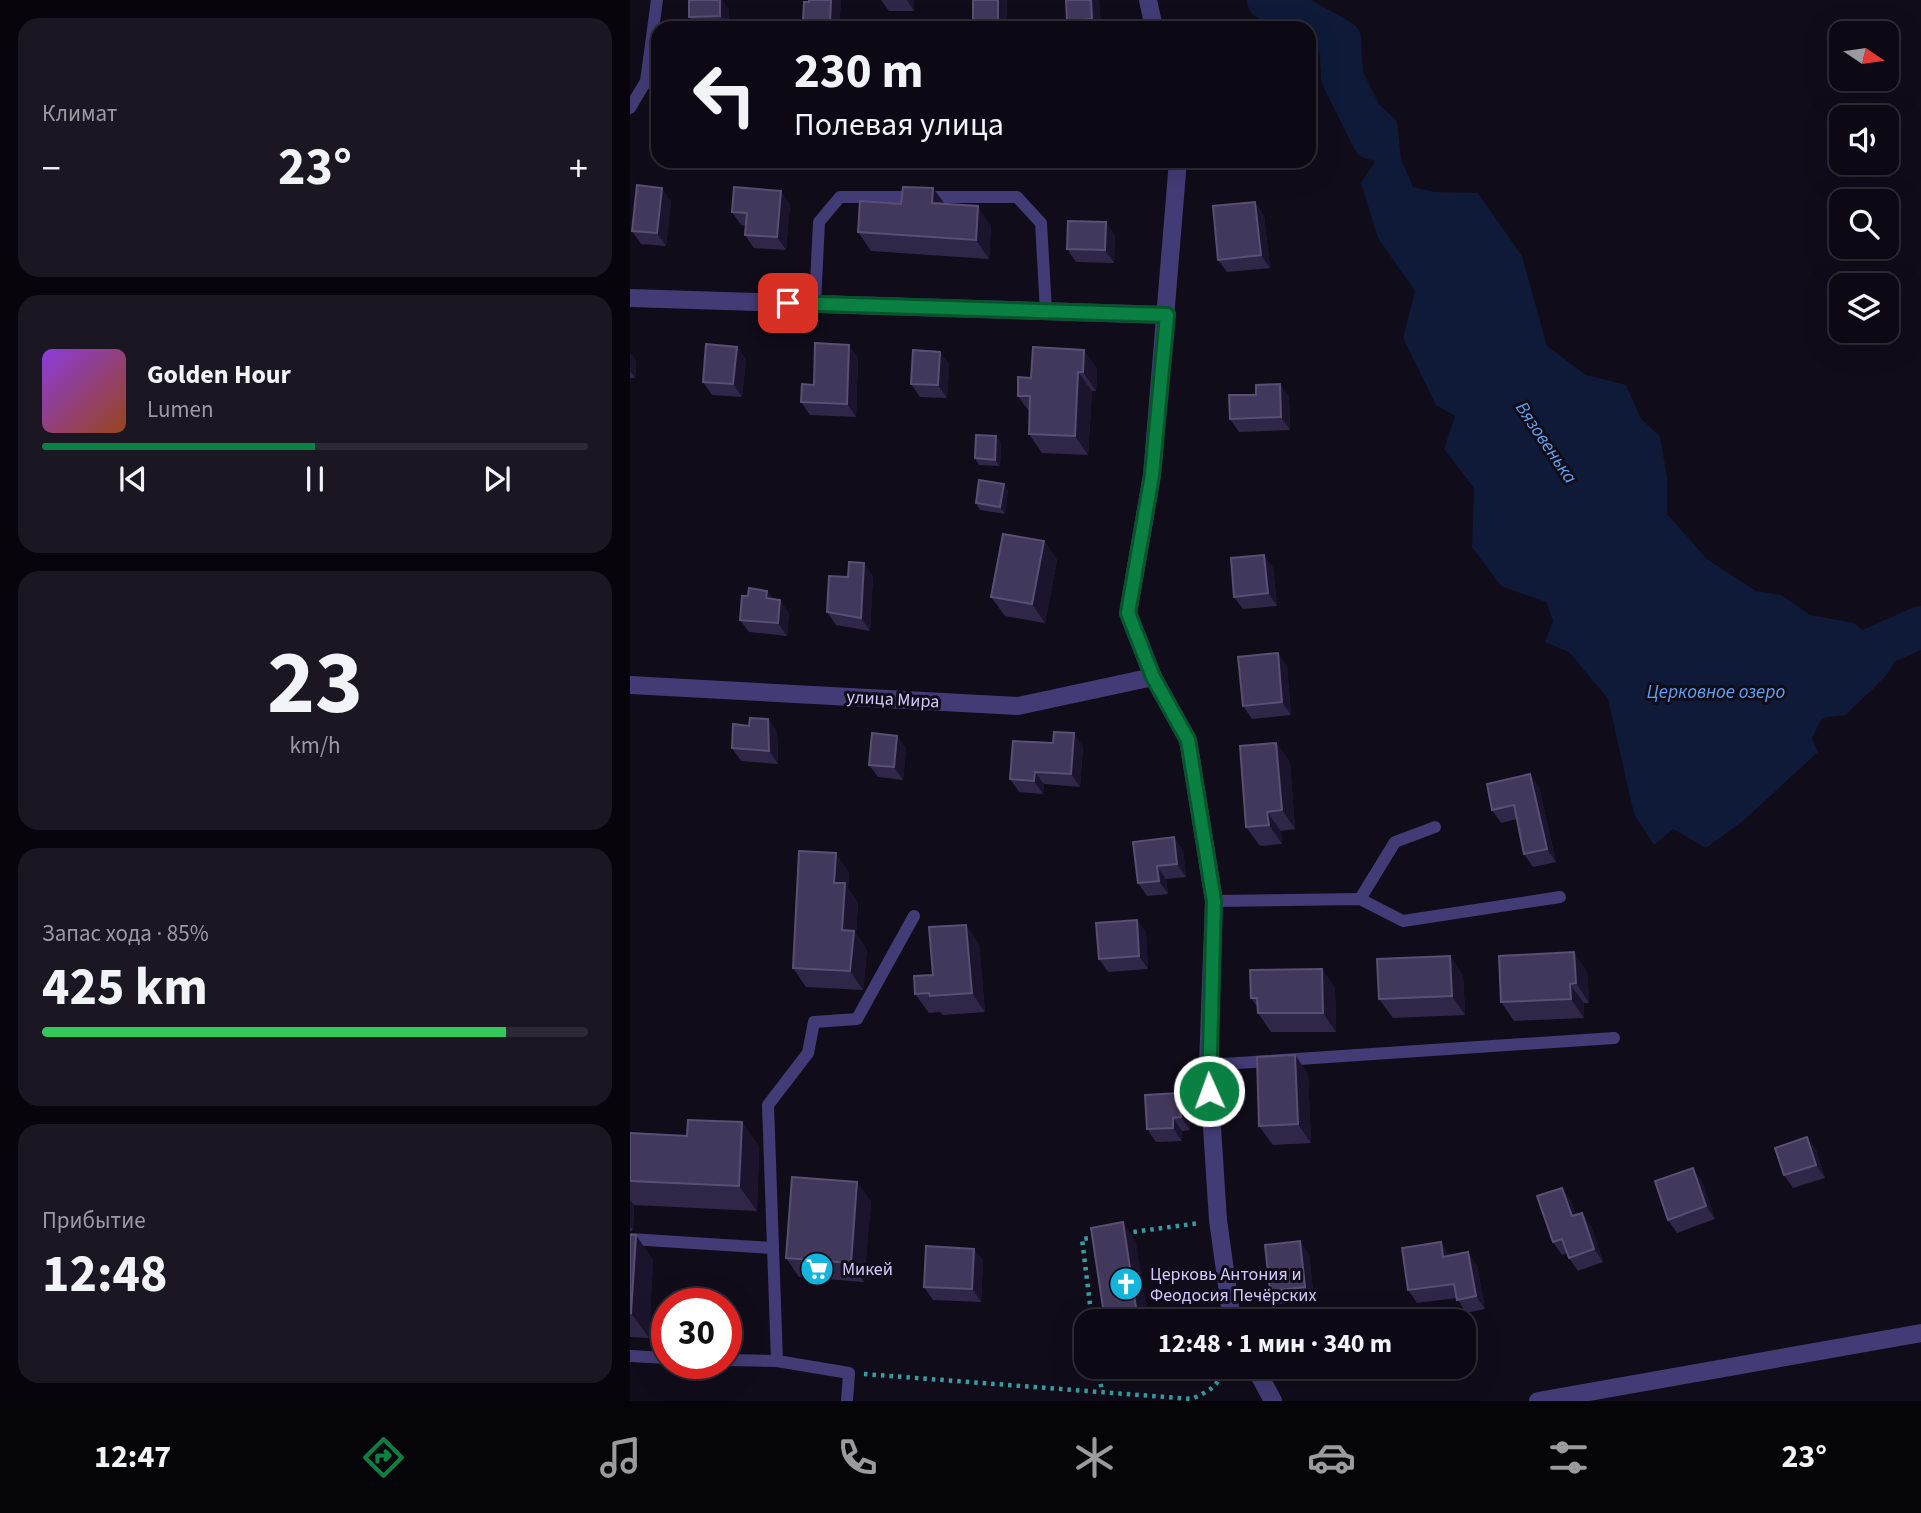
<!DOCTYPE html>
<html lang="ru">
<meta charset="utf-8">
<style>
:root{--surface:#0c0914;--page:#1a1722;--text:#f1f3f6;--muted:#9a9aa0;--line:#2c2a34;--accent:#0b8043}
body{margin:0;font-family:"Source Sans 3",sans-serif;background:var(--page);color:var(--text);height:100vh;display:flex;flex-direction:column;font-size:26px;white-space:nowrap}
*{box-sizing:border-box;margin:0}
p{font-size:23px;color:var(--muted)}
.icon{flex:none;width:38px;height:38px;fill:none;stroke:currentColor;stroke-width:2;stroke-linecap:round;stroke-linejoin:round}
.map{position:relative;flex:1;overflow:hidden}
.panel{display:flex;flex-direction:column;gap:18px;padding:18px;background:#07050b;width:630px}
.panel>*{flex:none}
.banner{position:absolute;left:21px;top:21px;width:665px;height:147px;border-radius:21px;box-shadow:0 7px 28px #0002,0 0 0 2px var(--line);background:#0c0914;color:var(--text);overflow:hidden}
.needle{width:46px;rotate:103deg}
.controls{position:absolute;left:1199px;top:21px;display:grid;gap:14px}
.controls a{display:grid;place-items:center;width:70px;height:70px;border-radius:14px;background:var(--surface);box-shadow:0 7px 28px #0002,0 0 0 2px var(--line);font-size:35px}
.speed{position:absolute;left:21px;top:1288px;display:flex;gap:14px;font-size:35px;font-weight:700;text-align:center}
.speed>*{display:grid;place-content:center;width:91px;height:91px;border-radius:50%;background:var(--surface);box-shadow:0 7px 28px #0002,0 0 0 2px var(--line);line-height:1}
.speed .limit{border:10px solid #d22;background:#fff;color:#111}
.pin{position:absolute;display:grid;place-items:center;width:60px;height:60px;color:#fff;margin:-30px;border-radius:14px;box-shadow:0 4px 10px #0006}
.me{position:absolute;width:77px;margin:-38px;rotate:358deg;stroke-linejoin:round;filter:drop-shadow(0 0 5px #0008)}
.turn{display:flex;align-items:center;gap:24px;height:147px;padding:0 28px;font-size:32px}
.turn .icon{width:91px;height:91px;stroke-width:2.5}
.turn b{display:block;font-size:49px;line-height:60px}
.big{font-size:52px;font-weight:700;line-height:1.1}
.panel .widget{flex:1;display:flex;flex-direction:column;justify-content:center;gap:10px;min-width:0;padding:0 24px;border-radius:21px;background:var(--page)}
.panel .dial{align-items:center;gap:0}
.dial b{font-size:91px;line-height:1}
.song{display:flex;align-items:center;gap:21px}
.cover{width:84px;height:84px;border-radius:10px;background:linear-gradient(135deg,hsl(270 70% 55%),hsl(20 70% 35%))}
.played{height:7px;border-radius:4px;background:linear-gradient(90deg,var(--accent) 50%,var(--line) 50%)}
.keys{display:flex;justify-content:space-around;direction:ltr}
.heat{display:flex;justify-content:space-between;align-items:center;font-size:38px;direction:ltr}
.charge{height:10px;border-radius:5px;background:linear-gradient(90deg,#34c759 85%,var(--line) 0)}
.trip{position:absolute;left:444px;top:1309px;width:402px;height:70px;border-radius:21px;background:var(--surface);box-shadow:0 7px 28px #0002,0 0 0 2px var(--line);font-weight:700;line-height:70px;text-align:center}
.dock{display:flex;height:112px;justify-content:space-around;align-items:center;background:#050408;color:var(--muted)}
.dock .icon{width:49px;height:49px}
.dock .current{color:var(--accent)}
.dock b{font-size:32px;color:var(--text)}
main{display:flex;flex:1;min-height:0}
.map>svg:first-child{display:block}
.water{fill:#0e1a38}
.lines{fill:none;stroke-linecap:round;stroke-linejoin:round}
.river{stroke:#0e1a38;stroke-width:42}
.path{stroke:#369ea2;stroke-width:4.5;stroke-dasharray:3.5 5;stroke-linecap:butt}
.lane{stroke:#433b75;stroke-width:12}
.street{stroke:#433b75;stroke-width:18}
.wall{fill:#302647}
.shaded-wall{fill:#1c142d}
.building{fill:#42385b;stroke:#594f74;stroke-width:2}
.route-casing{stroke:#07532c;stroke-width:18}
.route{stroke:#0b8043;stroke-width:12}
.labels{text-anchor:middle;stroke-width:6;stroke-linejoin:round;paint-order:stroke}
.street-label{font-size:18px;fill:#d4cafa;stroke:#100c1a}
.poi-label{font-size:18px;fill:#d4cafa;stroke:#100c1a;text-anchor:start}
.water-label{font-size:19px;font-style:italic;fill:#61a1f1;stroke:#100c1a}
</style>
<main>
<section class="panel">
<div class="widget"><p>Климат</p>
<div class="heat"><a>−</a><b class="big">23°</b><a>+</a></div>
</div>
<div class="widget">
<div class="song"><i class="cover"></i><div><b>Golden Hour</b><p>Lumen</p></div></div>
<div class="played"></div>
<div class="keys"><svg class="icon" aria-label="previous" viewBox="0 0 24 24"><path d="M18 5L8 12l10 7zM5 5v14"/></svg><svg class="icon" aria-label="pause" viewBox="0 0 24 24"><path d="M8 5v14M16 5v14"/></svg><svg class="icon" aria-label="next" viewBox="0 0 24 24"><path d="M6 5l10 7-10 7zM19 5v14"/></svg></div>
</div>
<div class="widget dial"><b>23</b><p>km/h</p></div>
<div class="widget"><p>Запас хода · 85%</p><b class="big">425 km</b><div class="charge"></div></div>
<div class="widget"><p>Прибытие</p><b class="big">12:48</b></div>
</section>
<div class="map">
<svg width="1291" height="1401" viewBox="0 0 1291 1401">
<rect width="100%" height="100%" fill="#100c1a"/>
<!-- water -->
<path class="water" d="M728 85 767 121 771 159 783 187 805 192 848 193 892 256 917 346 956 375 996 385 1011 419 1030 436 1037 477V514L1077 559 1126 591 1151 595 1180 615 1224 623 1266 658C1260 678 1231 698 1216 715L1192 718 1182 738 1188 752 1113 821 1076 848 1043 829 1024 845 1004 814 978 699 939 652 915 642 923 621 916 602 871 586 842 547 844 488 814 449 825 416 806 405 773 338 785 291 748 238 731 183 745 162 711 93Z"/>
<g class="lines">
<!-- river -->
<g class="river">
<path d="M638 0 710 40 712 77 743 139"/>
<path d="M1197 669 1291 627"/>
</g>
<!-- path -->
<g class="path">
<path d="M495 1233 570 1223"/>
<path d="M462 1321 452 1239 466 1237"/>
<path d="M468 1367 472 1392"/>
<path d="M234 1374 562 1399C580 1390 589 1387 593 1367"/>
</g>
<!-- lane -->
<g class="lane">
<path d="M0 108 16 81 27 0"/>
<path d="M185 304 189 222 210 197H387L411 223 416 311"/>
<path d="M730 899 765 842 805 827"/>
<path d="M584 901 730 899 773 921 930 897"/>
<path d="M578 1065 984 1038"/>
<path d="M0 1239 142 1248"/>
<path d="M0 1356 37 1358"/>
<path d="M96 1360 147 1361"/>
<path d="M217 1401 219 1373 147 1361 138 1105 178 1053 184 1022 227 1019 284 916"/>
</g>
<!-- street -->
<g class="street">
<path d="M518 0 524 28"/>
<path d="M548 161 522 475 498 613 523 677 558 740 584 901 578 1065 588 1220 602 1321"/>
<path d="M0 298 537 315"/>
<path d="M0 685 388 706 523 677"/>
<path d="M625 1367 643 1401"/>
<path d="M908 1401 1291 1333"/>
</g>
</g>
<!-- wall -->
<g class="wall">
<path d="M59 0H92L99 10V28H67L59 17Z"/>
<path d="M179 0H211L209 28H179L173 20Z"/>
<path d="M251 0H284V11H259Z"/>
<path d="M469 0 471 28H442L437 21Z"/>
<path d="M441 161H481V163L443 165Z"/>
<path d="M41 201 36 246 11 244 2 231Z"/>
<path d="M160 204 156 250 124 248 115 235 116 226 111 225 102 212Z"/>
<path d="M271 204H315L361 226 359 259 241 251 228 232Z"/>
<path d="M634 215 640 268 597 272 588 260Z"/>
<path d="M485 235 484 263 446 262 437 249Z"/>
<path d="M107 347 116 360 112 397 82 395 73 382Z"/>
<path d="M454 350 467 369 466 391H462L458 455 412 453 399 434 400 413 388 396Z"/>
<path d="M0 352 6 361 5 378H0Z"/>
<path d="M310 352 319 365 317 398 290 397 281 384Z"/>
<path d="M228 358 226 417 180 415 171 402 184 385Z"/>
<path d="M659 397 660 430 609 432 600 419Z"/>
<path d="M371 442 370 466 349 465 345 458Z"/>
<path d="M378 490 375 514 350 510 346 503Z"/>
<path d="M414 541 427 560 415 623 375 616 361 597Z"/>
<path d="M643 567 647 606 613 609 604 597Z"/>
<path d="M243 576 240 631 206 625 197 612Z"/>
<path d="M137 591 143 599 159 613 157 636 119 632 110 620 118 596Z"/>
<path d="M657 666 661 715 622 719 613 706Z"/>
<path d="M138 719 147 732 148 764 111 761 102 748 119 726Z"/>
<path d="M267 736 276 749 273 780 248 777 239 765Z"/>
<path d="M646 743 660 762 665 829 651 831 652 844 630 846 616 827Z"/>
<path d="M453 746 450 787 414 784 413 794 389 792 380 779Z"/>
<path d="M909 787 926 862 903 867 894 854 887 819 871 823 862 810Z"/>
<path d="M503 842 553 850 556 877 536 879 538 894 517 896 508 883Z"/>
<path d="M219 872 218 889 228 903 226 934 237 950 233 990 176 987 163 968Z"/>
<path d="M507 920 516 933 518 969 478 972 469 959Z"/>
<path d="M349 944 355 1012 313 1015 310 1012 299 1013 285 994 303 975Z"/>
<path d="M692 969 705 988 706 1032H641L628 1013V1008L621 998Z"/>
<path d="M957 971 959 1003H954V1018L884 1021 871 1002Z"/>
<path d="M833 975 835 1015 763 1018 749 999Z"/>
<path d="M665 1055 678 1074 681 1143 643 1145 629 1126Z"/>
<path d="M549 1093 558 1106 560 1130 552 1131V1141L526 1142 517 1129Z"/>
<path d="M112 1122 129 1147 127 1211 4 1205 3 1230 0 1231V1133L57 1136Z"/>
<path d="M1177 1137 1186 1150 1195 1178 1163 1188 1154 1175Z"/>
<path d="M1072 1181 1085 1219 1047 1233 1038 1220Z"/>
<path d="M941 1200 946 1215 961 1226 973 1262 948 1271 939 1258 937 1253 932 1255 923 1242Z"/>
<path d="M241 1201 234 1282 169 1277 156 1258Z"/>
<path d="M0 1235 23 1260 19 1338 0 1337Z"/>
<path d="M344 1249 353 1261 351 1302 303 1300 294 1287Z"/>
<path d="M679 1254 684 1300 649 1304 640 1291Z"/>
<path d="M820 1255 847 1265 855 1309 836 1313 827 1298 787 1303 778 1290Z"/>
</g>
<!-- shaded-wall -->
<g class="shaded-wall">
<path d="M90 0H92L99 10V28L90 16Z"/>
<path d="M201 0H211L209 28H205L200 21Z"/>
<path d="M277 0H284V11Z"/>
<rect x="368" y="0" width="9" height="28"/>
<path d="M461 0H469L471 28H469L462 19Z"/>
<path d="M32 188 41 201 36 246 27 233Z"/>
<path d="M303 188 317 207 302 203Z"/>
<path d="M151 191 160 204 156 250 147 237Z"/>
<path d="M625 202 634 215 640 268 631 255Z"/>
<path d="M348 206 361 226 359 259 346 240Z"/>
<path d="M476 222 485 235 484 263 475 250Z"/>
<path d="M219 345 228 358 226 417 217 404Z"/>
<path d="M107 347 116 360 112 397 103 384Z"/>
<path d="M454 350 467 369 466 391 453 372Z"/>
<path d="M0 352 6 361 5 378 0 371Z"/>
<path d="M310 352 319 365 317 398 308 385Z"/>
<path d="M448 372 462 391 458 455 445 436Z"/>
<path d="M650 384 659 397 660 430 651 417Z"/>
<path d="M366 436 371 442 370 466 365 460Z"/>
<path d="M374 484 378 490 375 514 370 507Z"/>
<path d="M414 541 427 560 415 623 402 604Z"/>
<path d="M634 555 643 567 647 606 638 593Z"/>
<path d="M234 563 243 576 240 631 231 618Z"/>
<path d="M137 591 146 603 136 598Z"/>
<path d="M150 600 159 613 157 636 148 623Z"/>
<path d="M648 653 657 666 661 715 652 702Z"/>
<path d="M138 719 147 732 148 764 139 751Z"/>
<path d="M444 733 453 746 450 787 441 774Z"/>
<path d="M267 736 276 749 273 780 264 767Z"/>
<path d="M646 743 660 762 665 829 652 810Z"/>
<path d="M405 772 414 784 413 794 404 781Z"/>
<path d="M900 774 909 787 926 862 917 849Z"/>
<path d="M637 812 651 831 652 844 639 825Z"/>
<path d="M544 837 553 850 556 877 547 864Z"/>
<path d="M206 853 219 872 218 889 228 903 226 934 237 950 233 990 220 971 212 930 204 883Z"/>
<path d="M527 866 536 879 538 894 529 881Z"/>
<path d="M507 920 516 933 518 969 509 956Z"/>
<path d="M336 925 349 944 355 1012 342 993Z"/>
<path d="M944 952 957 971 959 1003 946 983Z"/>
<path d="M820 956 833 975 835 1015 822 996Z"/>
<path d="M692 969 705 988 706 1032 693 1013Z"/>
<path d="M940 984 954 1003V1018L941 999Z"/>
<path d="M665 1055 678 1074 681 1143 668 1124Z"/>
<path d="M549 1093 558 1106 560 1130 551 1117Z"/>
<path d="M543 1118 552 1131V1141L543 1128Z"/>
<path d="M112 1122 129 1147 127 1211 109 1186Z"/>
<path d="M1177 1137 1186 1150 1195 1178 1186 1165Z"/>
<path d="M1063 1168 1072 1181 1085 1219 1076 1206Z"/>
<path d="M227 1182 241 1201 234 1282 221 1263Z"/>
<path d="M932 1188 941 1200 951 1229 942 1216Z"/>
<path d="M0 1200 4 1205 3 1230 0 1227Z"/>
<path d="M952 1213 961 1226 973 1262 964 1249Z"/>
<path d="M493 1222 506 1242 519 1321H508Z"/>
<path d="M6 1235 23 1260 19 1338 1 1313Z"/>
<path d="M670 1241 679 1254 684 1300 675 1287Z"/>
<path d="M811 1242 820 1255 813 1257Z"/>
<path d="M344 1249 353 1261 351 1302 342 1289Z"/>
<path d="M838 1252 847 1265 855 1309 846 1296Z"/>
</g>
<!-- building -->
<g class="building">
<path d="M59 0H90V16L59 17Z"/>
<path d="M179 0H201L200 21 173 20 174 2H179Z"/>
<rect x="343" y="0" width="25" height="28"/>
<path d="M436 0H461L462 19 437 21Z"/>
<path d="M7 185 32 188 27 233 2 231Z"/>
<path d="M104 187 151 191 147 237 115 235 117 213 102 212Z"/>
<path d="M273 187 303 188 302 203 348 206 346 240 228 232 230 201 271 204Z"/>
<path d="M625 202 631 255 588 260 583 206Z"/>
<path d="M438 221 476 222 475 250 437 249Z"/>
<path d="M185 343 219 345 217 404 171 402 172 384 184 385Z"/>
<path d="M76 344 107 347 103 384 73 382Z"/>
<path d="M403 347 454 350 453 372H448L445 436 399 434 400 396H388V377L401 378Z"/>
<path d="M283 350 310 352 308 385 281 384Z"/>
<path d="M650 384 651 417 600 419 599 395H626V385Z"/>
<path d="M346 435 366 436 365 460 345 458Z"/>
<path d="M349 480 374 484 370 507 346 503Z"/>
<path d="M373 534 414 541 402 604 361 597Z"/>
<path d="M634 555 638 593 604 597 601 558Z"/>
<path d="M219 562 234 563 231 618 197 612 199 576 218 577Z"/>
<path d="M119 588 137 591 136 598 150 600 148 623 110 620 112 596H118Z"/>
<path d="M648 653 652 702 613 706 608 657Z"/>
<path d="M120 718 138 719 139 751 102 748 103 724 119 726Z"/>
<path d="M424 732 444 733 441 774 405 772 404 781 380 779 383 741 423 743Z"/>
<path d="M242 733 267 736 264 767 239 765Z"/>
<path d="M646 743 652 810 637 812 639 825 616 827 610 746Z"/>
<path d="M900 774 917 849 894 854 884 805 862 810 857 784Z"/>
<path d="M544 837 547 864 527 866 529 881 508 883 503 842Z"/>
<path d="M169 851 206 853 204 883H215L212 930 224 931 220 971 163 968Z"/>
<path d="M507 920 509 956 469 959 466 923Z"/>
<path d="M336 925 342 993 300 996 299 993 285 994 284 976 303 975 299 927Z"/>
<path d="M944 952 946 983 940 984 941 999 871 1002 869 956Z"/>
<path d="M820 956 822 996 749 999 747 959Z"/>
<path d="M692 969 693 1013H628L627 998H621L620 970Z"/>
<path d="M665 1055 668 1124 629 1126 627 1057Z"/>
<path d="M549 1093 551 1117 543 1118V1128L517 1129 515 1095Z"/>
<path d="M58 1120 112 1122 109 1186 0 1181V1133L57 1136Z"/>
<path d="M1177 1137 1186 1165 1154 1175 1145 1148Z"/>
<path d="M1063 1168 1076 1206 1038 1220 1025 1181Z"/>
<path d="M162 1177 227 1182 221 1263 156 1258Z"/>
<path d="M932 1188 942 1216 952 1213 964 1249 939 1258 932 1239 923 1242 907 1196Z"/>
<path d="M493 1222 508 1321H475L461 1228Z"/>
<path d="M0 1235H6L1 1313H0Z"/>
<path d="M670 1241 675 1287 640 1291 635 1245Z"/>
<path d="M811 1242 813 1257 838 1252 846 1296 827 1300 824 1284 778 1290 772 1248Z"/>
<path d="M296 1246 344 1249 342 1289 294 1287Z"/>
</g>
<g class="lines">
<defs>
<path id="route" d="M158 303 537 315 522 475 498 613 523 677 558 740 584 901 579 1091"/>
</defs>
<!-- route casing -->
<use href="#route" class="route-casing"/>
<!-- route -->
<use href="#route" class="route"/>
</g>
<!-- icons -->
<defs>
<symbol id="supermarket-disc" viewBox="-11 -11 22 22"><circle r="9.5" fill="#13b5dd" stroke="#100c1a"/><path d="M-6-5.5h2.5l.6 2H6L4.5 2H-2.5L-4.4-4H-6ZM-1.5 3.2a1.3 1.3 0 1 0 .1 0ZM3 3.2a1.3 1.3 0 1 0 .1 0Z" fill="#fff"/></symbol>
<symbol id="church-disc" viewBox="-11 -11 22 22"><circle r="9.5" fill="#13b5dd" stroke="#100c1a"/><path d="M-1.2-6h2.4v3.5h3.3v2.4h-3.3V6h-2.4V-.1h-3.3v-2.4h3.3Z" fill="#fff"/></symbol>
</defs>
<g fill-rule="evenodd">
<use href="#supermarket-disc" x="168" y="1250" width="38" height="38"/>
<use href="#church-disc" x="477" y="1265" width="38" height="38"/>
</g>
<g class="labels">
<!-- street labels -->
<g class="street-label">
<text transform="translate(263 699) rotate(3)" y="6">улица Мира</text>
</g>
<!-- poi labels -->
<g class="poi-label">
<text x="212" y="1275">Микей</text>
<text x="520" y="1280">Церковь Антония и<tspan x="520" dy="21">Феодосия Печёрских</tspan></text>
</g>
<!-- water labels -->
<g class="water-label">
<text transform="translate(917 442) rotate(56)" y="7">Вязовенька</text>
<text x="1086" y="698">Церковное озеро</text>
</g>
</g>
</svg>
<div class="controls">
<a><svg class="needle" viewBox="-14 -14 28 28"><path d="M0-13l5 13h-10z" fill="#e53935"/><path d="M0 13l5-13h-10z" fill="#9a9aa0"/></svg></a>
<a><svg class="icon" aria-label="sound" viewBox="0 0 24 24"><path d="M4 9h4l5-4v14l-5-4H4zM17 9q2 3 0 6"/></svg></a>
<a><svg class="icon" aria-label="search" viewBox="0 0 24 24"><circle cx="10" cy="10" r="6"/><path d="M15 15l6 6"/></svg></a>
<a><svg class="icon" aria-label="layers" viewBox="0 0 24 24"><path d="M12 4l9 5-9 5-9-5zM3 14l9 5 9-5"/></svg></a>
</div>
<div class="speed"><div class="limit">30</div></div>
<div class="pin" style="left:158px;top:303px;background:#d93025"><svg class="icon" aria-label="arrive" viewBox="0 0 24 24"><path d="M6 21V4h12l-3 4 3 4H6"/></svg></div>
<svg class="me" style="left:579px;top:1091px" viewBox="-20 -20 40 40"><circle r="17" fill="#0b8043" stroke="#fff" stroke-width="3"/><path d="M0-11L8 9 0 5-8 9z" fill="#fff"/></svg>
<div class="trip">12:48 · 1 мин · 340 m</div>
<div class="banner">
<div class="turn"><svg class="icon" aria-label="left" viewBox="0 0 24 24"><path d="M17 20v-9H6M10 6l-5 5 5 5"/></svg><div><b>230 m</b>Полевая улица</div></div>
</div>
</div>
</main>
<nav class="dock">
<b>12:47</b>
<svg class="icon current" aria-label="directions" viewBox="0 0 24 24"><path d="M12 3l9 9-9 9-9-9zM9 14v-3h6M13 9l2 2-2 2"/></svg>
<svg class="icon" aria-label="music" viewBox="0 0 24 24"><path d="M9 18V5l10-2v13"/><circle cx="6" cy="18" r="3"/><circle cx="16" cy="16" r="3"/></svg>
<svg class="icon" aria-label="phone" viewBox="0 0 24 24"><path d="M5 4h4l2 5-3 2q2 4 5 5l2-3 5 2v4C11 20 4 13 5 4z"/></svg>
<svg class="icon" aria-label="climate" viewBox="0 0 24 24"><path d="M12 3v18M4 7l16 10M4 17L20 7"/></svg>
<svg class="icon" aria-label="car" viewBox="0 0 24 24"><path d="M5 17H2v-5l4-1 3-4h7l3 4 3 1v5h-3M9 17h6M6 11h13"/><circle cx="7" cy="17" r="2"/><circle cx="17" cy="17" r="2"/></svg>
<svg class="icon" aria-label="filters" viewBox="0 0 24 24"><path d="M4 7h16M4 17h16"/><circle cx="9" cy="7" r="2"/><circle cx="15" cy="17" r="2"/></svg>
<b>23°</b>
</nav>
